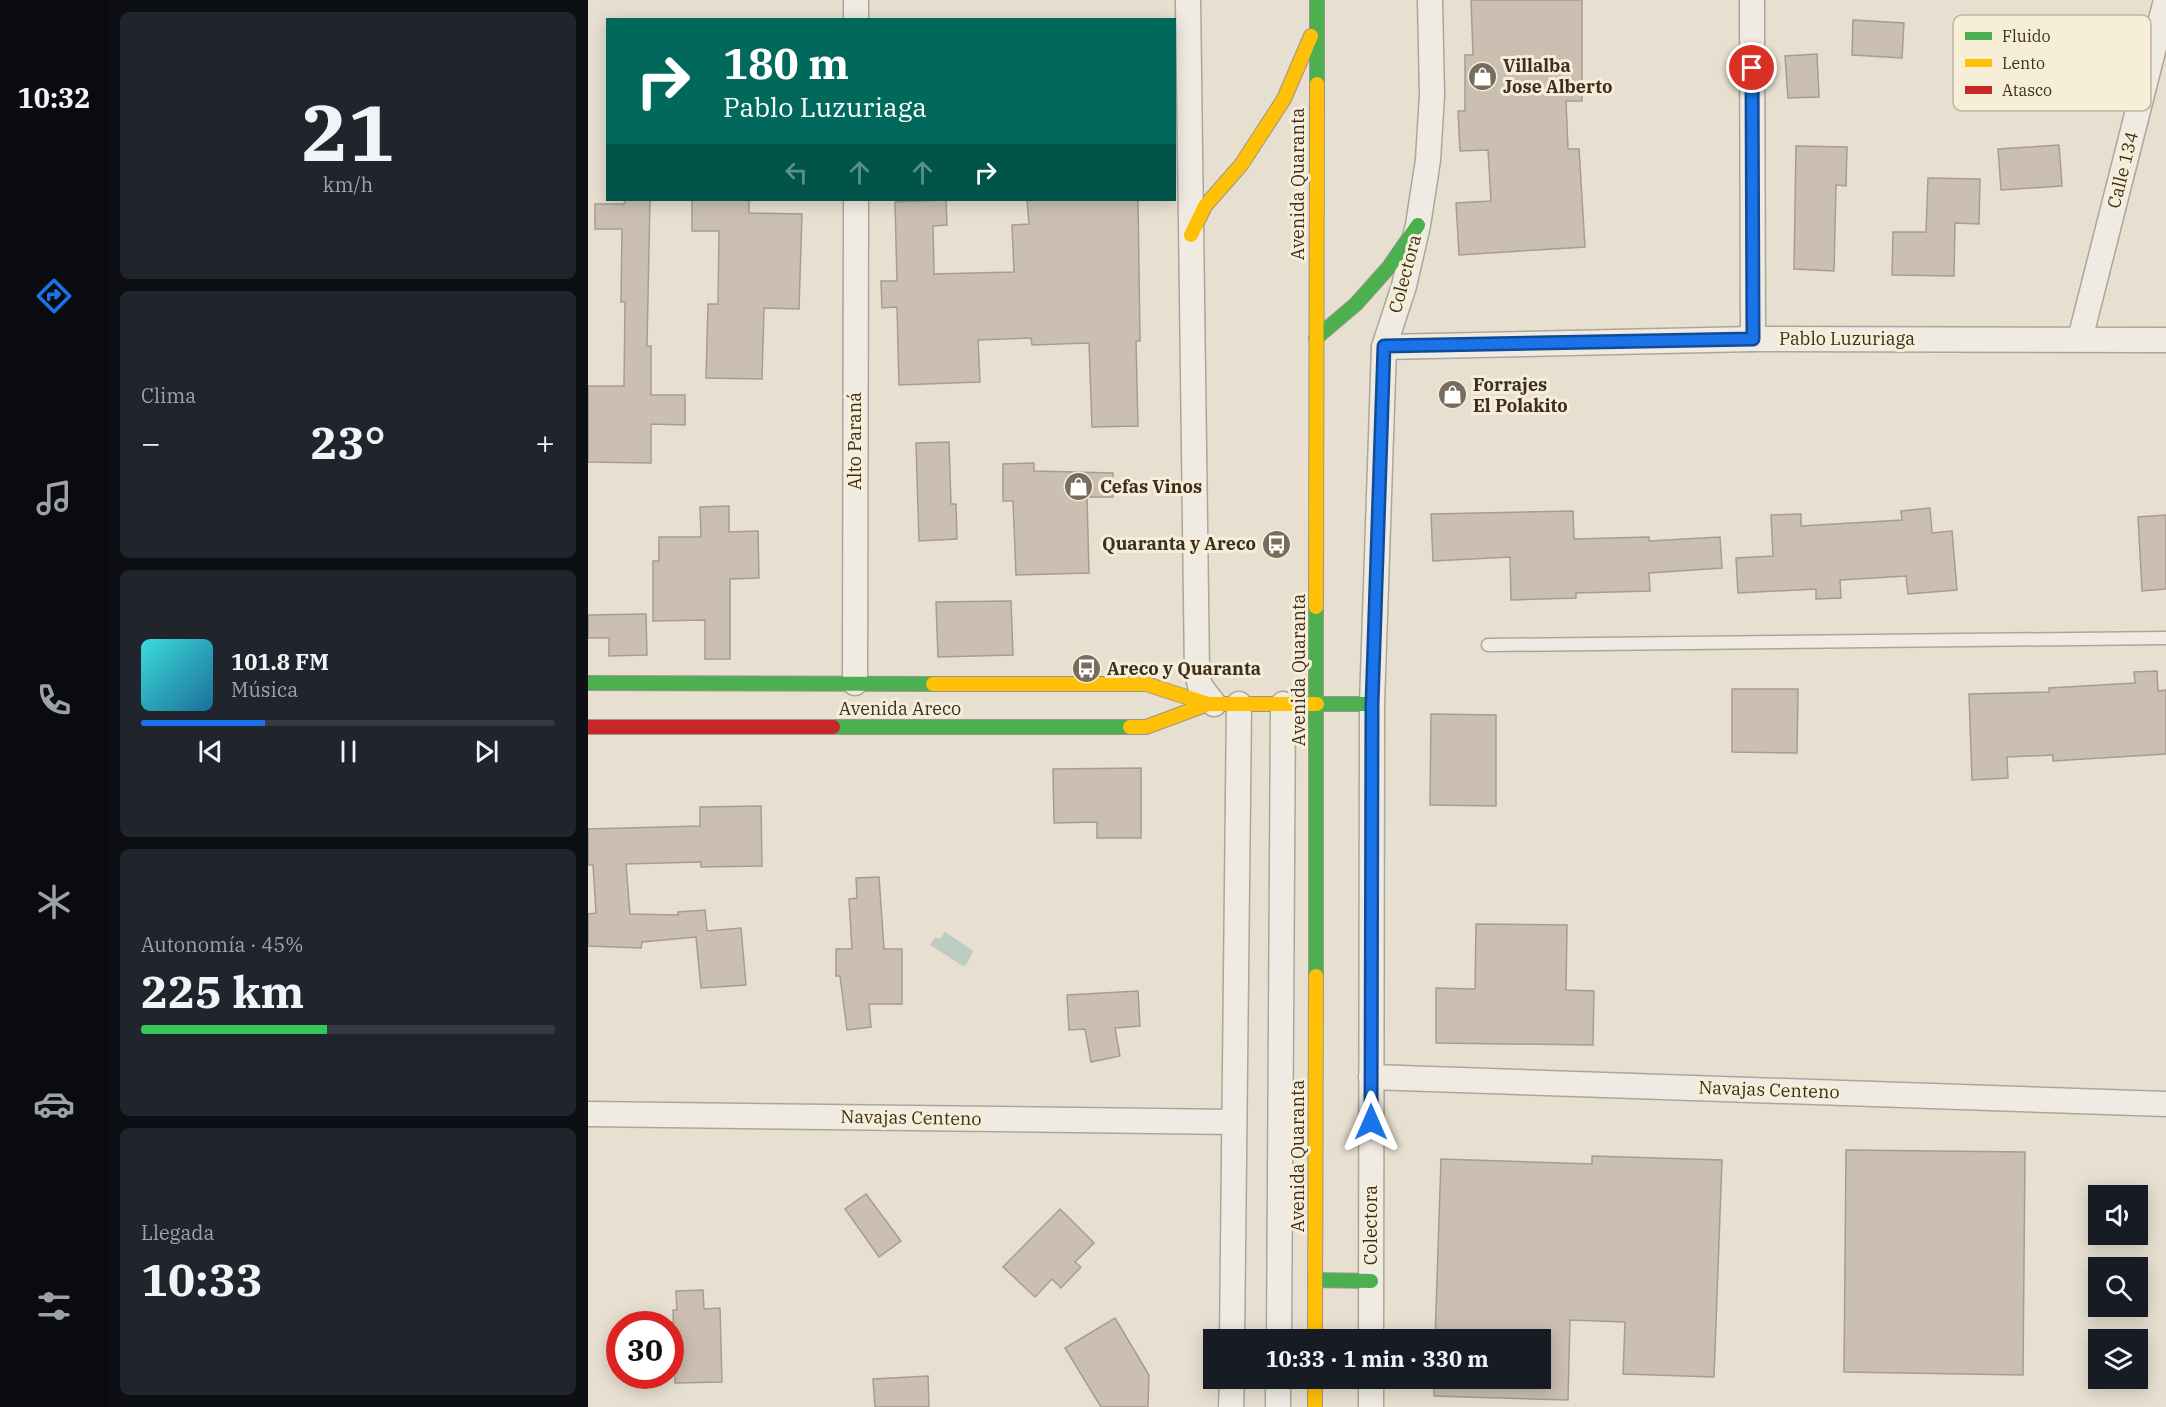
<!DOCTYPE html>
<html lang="es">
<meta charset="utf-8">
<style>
:root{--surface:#171b24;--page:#20242c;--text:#f1f3f6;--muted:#9ea1a6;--line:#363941;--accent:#1a73e8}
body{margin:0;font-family:"IBM Plex Serif",serif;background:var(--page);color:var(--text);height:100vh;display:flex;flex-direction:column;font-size:22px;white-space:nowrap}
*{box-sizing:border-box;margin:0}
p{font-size:20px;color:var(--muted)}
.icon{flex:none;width:33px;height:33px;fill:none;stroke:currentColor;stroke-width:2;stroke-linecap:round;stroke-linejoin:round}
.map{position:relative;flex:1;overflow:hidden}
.details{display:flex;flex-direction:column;gap:12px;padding:12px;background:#0d0f14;width:480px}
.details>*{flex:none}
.banner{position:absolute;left:18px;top:18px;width:570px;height:183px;border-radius:0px;box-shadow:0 3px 15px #0003;background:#00695c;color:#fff;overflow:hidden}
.tools{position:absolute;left:1500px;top:1185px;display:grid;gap:12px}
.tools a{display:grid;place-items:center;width:60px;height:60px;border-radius:0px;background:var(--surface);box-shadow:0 3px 15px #0003;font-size:30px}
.speed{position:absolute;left:18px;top:1311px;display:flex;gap:12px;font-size:30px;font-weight:700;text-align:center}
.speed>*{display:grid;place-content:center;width:78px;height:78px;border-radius:50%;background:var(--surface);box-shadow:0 3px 15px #0003;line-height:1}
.speed .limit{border:9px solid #d22;background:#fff;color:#111}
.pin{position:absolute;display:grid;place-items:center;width:51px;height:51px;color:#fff;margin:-26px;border:3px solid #fff;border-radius:50%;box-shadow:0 2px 6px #0007}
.me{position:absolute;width:66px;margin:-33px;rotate:0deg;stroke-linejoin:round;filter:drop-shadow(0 0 4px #0008)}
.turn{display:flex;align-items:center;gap:21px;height:126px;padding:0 18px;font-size:27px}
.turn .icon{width:78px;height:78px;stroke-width:2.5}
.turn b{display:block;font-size:42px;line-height:51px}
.lanes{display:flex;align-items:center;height:57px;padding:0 18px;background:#0003;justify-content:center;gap:30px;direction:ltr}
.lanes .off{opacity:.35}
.big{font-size:45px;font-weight:800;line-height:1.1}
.details .card{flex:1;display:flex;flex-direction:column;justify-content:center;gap:9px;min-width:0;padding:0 21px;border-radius:9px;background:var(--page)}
.details .dial{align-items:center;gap:0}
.dial b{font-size:78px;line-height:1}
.song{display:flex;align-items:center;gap:18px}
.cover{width:72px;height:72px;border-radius:9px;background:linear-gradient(135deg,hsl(180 70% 55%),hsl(200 70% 35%))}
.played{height:6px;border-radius:3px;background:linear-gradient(90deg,var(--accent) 30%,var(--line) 30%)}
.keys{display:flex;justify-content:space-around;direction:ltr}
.heat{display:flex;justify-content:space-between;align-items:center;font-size:33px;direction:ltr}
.charge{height:9px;border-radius:4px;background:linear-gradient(90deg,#34c759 45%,var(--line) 0)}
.trip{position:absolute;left:615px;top:1329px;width:348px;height:60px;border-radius:0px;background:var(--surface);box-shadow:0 3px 15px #0003;font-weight:800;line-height:60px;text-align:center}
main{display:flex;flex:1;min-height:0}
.tabs{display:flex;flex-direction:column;width:108px;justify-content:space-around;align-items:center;background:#090b0e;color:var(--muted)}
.tabs .icon{width:42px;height:42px}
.tabs .on{color:var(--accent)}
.tabs b{font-size:27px;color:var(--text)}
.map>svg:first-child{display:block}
.water{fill:#bcccc2}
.building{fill:#cbbfb2;stroke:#a89c90;stroke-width:1.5}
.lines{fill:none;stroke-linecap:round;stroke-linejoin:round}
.lane-casing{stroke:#ada599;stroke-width:15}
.street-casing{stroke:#ada599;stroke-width:27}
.fast-casing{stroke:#9c958a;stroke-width:16}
.slow-casing{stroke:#9c958a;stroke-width:16}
.jam-casing{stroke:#9c958a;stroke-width:16}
.lane{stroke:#efebe3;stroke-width:12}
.street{stroke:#efebe3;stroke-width:24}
.fast{stroke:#4caf50;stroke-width:14}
.slow{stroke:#ffc107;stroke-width:14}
.jam{stroke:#c62828;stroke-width:14}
.route-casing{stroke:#114b97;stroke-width:15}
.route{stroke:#1a73e8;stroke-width:10}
.labels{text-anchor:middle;stroke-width:6;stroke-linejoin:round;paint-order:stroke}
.poi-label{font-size:18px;font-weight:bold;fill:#3d2e20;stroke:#f7eed8;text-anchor:start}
.street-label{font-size:18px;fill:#3d2e20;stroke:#f7eed8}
.key{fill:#f7eed8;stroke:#bfb4a1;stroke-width:1.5}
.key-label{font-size:16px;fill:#3d2e20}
</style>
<main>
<nav class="tabs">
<b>10:32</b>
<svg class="icon on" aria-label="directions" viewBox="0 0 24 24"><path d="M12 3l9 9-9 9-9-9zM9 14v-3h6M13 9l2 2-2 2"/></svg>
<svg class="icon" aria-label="music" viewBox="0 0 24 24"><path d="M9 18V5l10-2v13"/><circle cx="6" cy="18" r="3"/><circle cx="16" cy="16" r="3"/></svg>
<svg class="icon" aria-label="phone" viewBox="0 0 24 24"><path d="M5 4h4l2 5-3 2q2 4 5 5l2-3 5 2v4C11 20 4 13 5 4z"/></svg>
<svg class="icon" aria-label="climate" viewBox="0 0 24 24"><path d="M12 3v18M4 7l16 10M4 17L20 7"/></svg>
<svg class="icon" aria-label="car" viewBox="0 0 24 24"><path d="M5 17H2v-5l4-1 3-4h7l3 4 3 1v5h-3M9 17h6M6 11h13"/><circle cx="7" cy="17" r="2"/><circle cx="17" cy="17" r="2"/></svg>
<svg class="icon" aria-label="filters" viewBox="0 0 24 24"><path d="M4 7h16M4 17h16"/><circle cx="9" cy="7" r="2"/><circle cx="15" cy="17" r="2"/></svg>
</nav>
<section class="details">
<div class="card dial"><b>21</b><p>km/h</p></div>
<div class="card"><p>Clima</p>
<div class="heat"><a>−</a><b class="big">23°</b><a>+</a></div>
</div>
<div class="card">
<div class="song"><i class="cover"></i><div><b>101.8 FM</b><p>Música</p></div></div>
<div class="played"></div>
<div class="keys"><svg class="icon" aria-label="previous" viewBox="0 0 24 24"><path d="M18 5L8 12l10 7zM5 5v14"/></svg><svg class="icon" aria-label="pause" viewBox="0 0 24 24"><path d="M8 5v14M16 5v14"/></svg><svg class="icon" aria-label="next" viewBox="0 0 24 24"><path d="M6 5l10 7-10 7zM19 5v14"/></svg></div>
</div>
<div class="card"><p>Autonomía · 45%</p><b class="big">225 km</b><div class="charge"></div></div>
<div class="card"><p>Llegada</p><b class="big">10:33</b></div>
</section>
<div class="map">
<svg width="1578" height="1407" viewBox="0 0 1578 1407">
<rect width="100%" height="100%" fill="#e7e0d1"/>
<!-- water -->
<path class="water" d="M357 932 384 950 385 952 378 965 375 966 342 945 347 937 352 939Z"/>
<!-- building -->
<g class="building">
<path d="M883 0H994V101H978L980 149H991L997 247 871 255 868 203 903 201 900 150 872 151 870 111H877V55H885Z"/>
<path d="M1265 20 1316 23 1314 58 1264 55Z"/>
<path d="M1229 54 1231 97 1200 98 1197 56Z"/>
<path d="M1471 145 1474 186 1413 190 1410 149Z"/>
<path d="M1208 146 1259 147 1258 186 1248 185 1246 271 1206 269Z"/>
<path d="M1340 178 1392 179 1391 224 1367 223 1366 276 1304 275 1305 232H1338Z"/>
<path d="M37 200H62L59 346H63V395H97V425L63 424V463L0 462V386H36L37 302H33L34 229H7V204H36Z"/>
<path d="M104 200H161V213L214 214 211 309 176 308 174 379 118 378 120 304H130L131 231H104Z"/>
<path d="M358 200 359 225 345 226 346 274 426 272 424 225 441 224 439 200H550L552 341H548L550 426 504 427 501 343 444 345 443 338 390 340 392 382 311 385 309 307 294 308 293 281H309L307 202Z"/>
<path d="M361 442 363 504H368L369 539 331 541 328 443Z"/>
<path d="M446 463V471L525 473V497H499L501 573 428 575 425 501H415V464Z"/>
<path d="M141 506V532L170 531 171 578 142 579V659H117V620L65 621V561H71V537H113L112 507Z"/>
<path d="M1342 508 1344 533 1364 531 1369 590 1320 594 1318 576 1252 580 1253 598 1228 599V589L1150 593 1148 558 1185 556 1183 515 1213 514V526L1314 520 1313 511Z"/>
<path d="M985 511 986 539 1061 537V541L1132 537 1134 568 1061 573 1062 591 988 593V598L923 600 922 557 845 561 843 514Z"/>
<path d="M1578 515V589L1554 591 1550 517Z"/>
<path d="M423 601 425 655 350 657 348 602Z"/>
<path d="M58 614 59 655 21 656V638H0V615Z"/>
<path d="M1569 671 1570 691 1578 690V754L1465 761V755L1419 757 1420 778 1384 780 1381 694 1461 692V688L1547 683 1546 672Z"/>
<path d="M1144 689H1210L1209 753 1144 752Z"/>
<path d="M843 714 908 715V806L842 805Z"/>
<path d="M553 768V838H509V822L466 823 465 769Z"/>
<path d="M173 806 174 866 113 867V862L38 864 42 914 90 915V912L117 910 119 931 153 928 158 985 113 988 108 937 54 942 53 948 0 946V914L8 913 5 865H0V829L112 826V807Z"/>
<path d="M291 877 296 949H314V1004H281L283 1027 259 1030 252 976H248V949H264L261 899 269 898 268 878Z"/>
<path d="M888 924 979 925 978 990 1006 991 1005 1045 848 1043V988L887 989Z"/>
<path d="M550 991 552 1026 527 1028 532 1056 503 1062 497 1029 481 1030 479 995Z"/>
<path d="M1258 1150 1437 1152 1435 1375 1256 1372Z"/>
<path d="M1004 1156 1134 1160 1126 1377 1035 1374 1037 1322 982 1320 980 1400 846 1396V1378H952V1340H847L853 1159 1004 1164Z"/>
<path d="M278 1194 313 1241 291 1257 257 1209Z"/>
<path d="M472 1209 506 1243 487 1262 493 1267 473 1288 464 1279 447 1297 415 1267Z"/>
<path d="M115 1290 116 1309 132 1308 134 1382 87 1383 85 1310H89L88 1291Z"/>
<path d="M527 1318 561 1375 560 1407H513L477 1348Z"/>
<path d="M340 1376 341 1407H287L285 1379Z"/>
</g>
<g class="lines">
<defs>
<path id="lane" d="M900 645 1578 638"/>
<g id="street">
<path d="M600 0 609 672 612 686 626 704"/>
<path d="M1164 0 1165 339"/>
<path d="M268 20V0"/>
<path d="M1492 339 1578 0"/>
<path d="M796 347 1165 339 1578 340"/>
<path d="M267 683 268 200"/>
<path d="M783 1077 1578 1104"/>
<path d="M0 1114 646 1122"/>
<path d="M644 1340 651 704"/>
<path d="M691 1340 695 704"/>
<path d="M783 1340 784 704 796 347 816 286 830 225 840 160 844 95 842 0"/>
<path d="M643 1407 644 1378"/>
<path d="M690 1407V1378"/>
<path d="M783 1407V1378"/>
</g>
<g id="fast">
<path d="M729 84V0"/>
<path d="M728 338 768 304 801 267 830 225"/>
<path d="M0 683 345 684"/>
<path d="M729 704H784"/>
<path d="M245 727H542"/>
<path d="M728 976V607"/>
<path d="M727 1280 783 1281"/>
</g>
<g id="slow">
<path d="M603 235 617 206 653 165 696 99 723 36"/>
<path d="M728 607 729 84"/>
<path d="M345 684H558L620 704H729"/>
<path d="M542 727H558L620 704"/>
<path d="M727 1340 728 976"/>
<path d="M727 1378V1407"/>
</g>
<path id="jam" d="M0 727H245"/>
</defs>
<!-- lane casing -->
<use href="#lane" class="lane-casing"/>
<!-- street casing -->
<use href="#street" class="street-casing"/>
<!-- fast casing -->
<use href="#fast" class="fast-casing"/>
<!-- slow casing -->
<use href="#slow" class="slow-casing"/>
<!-- jam casing -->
<use href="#jam" class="jam-casing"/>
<!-- lane -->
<use href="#lane" class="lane"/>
<!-- street -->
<use href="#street" class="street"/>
<!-- fast -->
<use href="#fast" class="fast"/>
<!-- slow -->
<use href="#slow" class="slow"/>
<!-- jam -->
<use href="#jam" class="jam"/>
</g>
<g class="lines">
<defs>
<path id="route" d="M783 1122 784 704 796 346 1165 339 1164 68"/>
</defs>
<!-- route casing -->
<use href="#route" class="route-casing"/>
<!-- route -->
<use href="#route" class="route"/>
</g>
<!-- icons -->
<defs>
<symbol id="shop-disc" viewBox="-11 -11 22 22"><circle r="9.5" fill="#786c5e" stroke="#f7eed8"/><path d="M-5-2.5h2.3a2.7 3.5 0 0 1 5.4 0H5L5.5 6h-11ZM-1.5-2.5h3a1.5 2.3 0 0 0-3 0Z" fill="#fff"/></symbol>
<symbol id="bus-disc" viewBox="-11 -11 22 22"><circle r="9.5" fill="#786c5e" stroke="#f7eed8"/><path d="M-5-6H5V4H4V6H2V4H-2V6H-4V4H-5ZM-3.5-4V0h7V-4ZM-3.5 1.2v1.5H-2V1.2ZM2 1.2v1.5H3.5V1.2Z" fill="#fff"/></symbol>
</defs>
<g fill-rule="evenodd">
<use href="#shop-disc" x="878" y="60" width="33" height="33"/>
<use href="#shop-disc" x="848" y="378" width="33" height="33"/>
<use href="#shop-disc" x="474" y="470" width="33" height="33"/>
<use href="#bus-disc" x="672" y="528" width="33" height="33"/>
<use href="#bus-disc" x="482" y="652" width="33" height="33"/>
</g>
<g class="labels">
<!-- poi labels -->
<g class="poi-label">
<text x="915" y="72">Villalba<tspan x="915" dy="21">Jose Alberto</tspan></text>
<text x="885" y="391">Forrajes<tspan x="885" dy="21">El Polakito</tspan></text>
<text x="512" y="493">Cefas Vinos</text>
<text x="668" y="550" text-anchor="end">Quaranta y Areco</text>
<text x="519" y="675">Areco y Quaranta</text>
</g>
<!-- street labels -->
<g class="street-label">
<text transform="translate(1535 170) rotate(-76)" y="6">Calle 134</text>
<text transform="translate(710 184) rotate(-90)" y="6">Avenida Quaranta</text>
<text transform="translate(817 274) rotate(-75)" y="6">Colectora</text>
<text x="1259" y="345">Pablo Luzuriaga</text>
<text transform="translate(267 441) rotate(-90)" y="6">Alto Paraná</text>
<text transform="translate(711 670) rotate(-90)" y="6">Avenida Quaranta</text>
<text x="312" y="715">Avenida Areco</text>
<text transform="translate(1181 1090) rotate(2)" y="6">Navajas Centeno</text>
<text transform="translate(323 1118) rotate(1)" y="6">Navajas Centeno</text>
<text transform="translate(710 1156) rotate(-90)" y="6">Avenida Quaranta</text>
<text transform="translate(783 1225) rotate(-90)" y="6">Colectora</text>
</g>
</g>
<!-- legend -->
<rect x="1365" y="15" width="198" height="96" rx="9" class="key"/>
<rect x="1377" y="32" width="27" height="8" fill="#4caf50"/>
<rect x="1377" y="59" width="27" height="8" fill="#ffc107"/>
<rect x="1377" y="86" width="27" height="8" fill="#c62828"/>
<g class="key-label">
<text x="1414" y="42">Fluido</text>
<text x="1414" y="69">Lento</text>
<text x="1414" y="96">Atasco</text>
</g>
</svg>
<div class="tools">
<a><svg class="icon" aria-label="sound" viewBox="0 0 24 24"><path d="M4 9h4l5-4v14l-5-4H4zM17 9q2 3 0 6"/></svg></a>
<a><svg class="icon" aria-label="search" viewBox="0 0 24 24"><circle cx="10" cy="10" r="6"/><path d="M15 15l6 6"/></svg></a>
<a><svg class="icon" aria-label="layers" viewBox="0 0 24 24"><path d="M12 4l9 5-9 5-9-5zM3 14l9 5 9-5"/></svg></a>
</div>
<div class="speed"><div class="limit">30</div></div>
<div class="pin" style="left:1164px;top:68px;background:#d93025"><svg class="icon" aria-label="arrive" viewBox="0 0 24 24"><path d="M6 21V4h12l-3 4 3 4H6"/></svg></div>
<svg class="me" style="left:783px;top:1122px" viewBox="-20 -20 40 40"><path d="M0-17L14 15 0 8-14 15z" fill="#1a73e8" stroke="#fff" stroke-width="4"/></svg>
<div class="trip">10:33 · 1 min · 330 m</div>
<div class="banner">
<div class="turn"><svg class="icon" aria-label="right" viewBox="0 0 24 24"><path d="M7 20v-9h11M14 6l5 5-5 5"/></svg><div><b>180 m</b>Pablo Luzuriaga</div></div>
<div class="lanes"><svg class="icon off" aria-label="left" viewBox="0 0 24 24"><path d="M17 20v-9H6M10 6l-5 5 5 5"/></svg><svg class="icon off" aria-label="ahead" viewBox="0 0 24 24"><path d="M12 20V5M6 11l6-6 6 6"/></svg><svg class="icon off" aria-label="ahead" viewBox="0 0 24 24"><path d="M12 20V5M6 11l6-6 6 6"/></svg><svg class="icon" aria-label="right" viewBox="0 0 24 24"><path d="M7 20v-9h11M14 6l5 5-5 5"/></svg></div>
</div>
</div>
</main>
